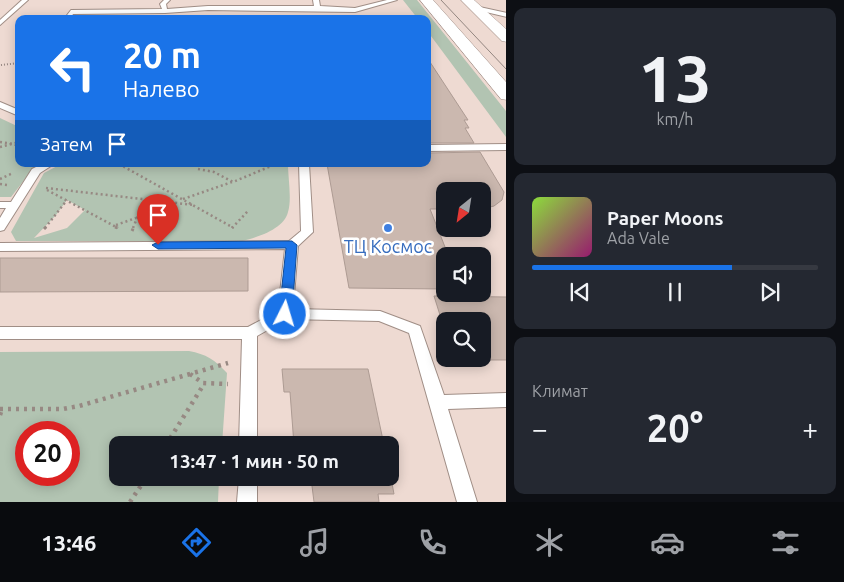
<!DOCTYPE html>
<html lang="ru">
<meta charset="utf-8">
<style>
:root{--surface:#171b24;--page:#242831;--text:#f1f3f6;--muted:#9ea1a6;--line:#363941;--accent:#1a73e8}
body{margin:0;font-family:Ubuntu,sans-serif;background:var(--page);color:var(--text);height:100vh;display:flex;flex-direction:column;font-size:19px;white-space:nowrap}
*{box-sizing:border-box;margin:0}
p{font-size:16px;color:var(--muted)}
.icon{flex:none;width:28px;height:28px;fill:none;stroke:currentColor;stroke-width:2;stroke-linecap:round;stroke-linejoin:round}
.map{position:relative;flex:1;overflow:hidden}
.drawer{display:flex;flex-direction:column;gap:8px;padding:8px;background:#0d0f14;width:338px}
.drawer>*{flex:none}
.top-card{position:absolute;left:15px;top:15px;width:416px;height:152px;border-radius:10px;box-shadow:0 2px 12px #0003;background:#1a73e8;color:#fff;overflow:hidden}
.needle{width:32px;rotate:210deg}
.buttons{position:absolute;left:436px;top:182px;display:grid;gap:10px}
.buttons a{display:grid;place-items:center;width:55px;height:55px;border-radius:10px;background:var(--surface);box-shadow:0 2px 12px #0003;font-size:25px}
.speed{position:absolute;left:15px;top:421px;display:flex;gap:10px;font-size:25px;font-weight:700;text-align:center}
.speed>*{display:grid;place-content:center;width:65px;height:65px;border-radius:50%;background:var(--surface);box-shadow:0 2px 12px #0003;line-height:1}
.speed .limit{border:8px solid #d22;background:#fff;color:#111}
.pin{position:absolute;display:grid;place-items:center;width:42px;height:42px;color:#fff;margin:-51px -21px;border-radius:50% 50% 50% 0;rotate:-45deg;box-shadow:0 0 5px #0007}
.pin .icon{rotate:45deg}
.me{position:absolute;width:55px;margin:-28px;rotate:5deg;stroke-linejoin:round;filter:drop-shadow(0 0 4px #0008)}
.turn{display:flex;align-items:center;gap:18px;height:105px;padding:0 25px;font-size:22px}
.turn .icon{width:65px;height:65px;stroke-width:2.5}
.turn b{display:block;font-size:35px;line-height:42px}
.then{display:flex;align-items:center;height:48px;padding:0 25px;background:#0003;gap:10px;font-size:19px}
.big{font-size:38px;font-weight:700;line-height:1.1}
.drawer .widget{flex:1;display:flex;flex-direction:column;justify-content:center;gap:8px;min-width:0;padding:0 18px;border-radius:10px;background:var(--page)}
.drawer .dial{align-items:center;gap:0}
.dial b{font-size:65px;line-height:1}
.song{display:flex;align-items:center;gap:15px}
.cover{width:60px;height:60px;border-radius:8px;background:linear-gradient(135deg,hsl(90 70% 55%),hsl(320 70% 35%))}
.played{height:5px;border-radius:2px;background:linear-gradient(90deg,var(--accent) 70%,var(--line) 70%)}
.keys{display:flex;justify-content:space-around;direction:ltr}
.heat{display:flex;justify-content:space-between;align-items:center;font-size:28px;direction:ltr}
.trip{position:absolute;left:109px;top:436px;width:290px;height:50px;border-radius:10px;background:var(--surface);box-shadow:0 2px 12px #0003;font-weight:700;line-height:50px;text-align:center}
.dock{display:flex;height:80px;justify-content:space-around;align-items:center;background:#090b0e;color:var(--muted)}
.dock .icon{width:35px;height:35px}
.dock .selected{color:var(--accent)}
.dock b{font-size:22px;color:var(--text)}
main{display:flex;flex:1;min-height:0}
.map>svg:first-child{display:block}
.green{fill:#b2c4b2;fill-rule:evenodd}
.building{fill:#cbb8af;stroke:#ad9b93}
.lines{fill:none;stroke-linecap:round;stroke-linejoin:round}
.service-casing{stroke:#a08e86;stroke-width:2}
.tertiary-casing{stroke:#a08e86;stroke-width:1}
.path-far3{stroke:#978983;stroke-width:2;stroke-dasharray:1 2;stroke-linecap:butt}
.path-far2{stroke:#978983;stroke-width:2.5;stroke-dasharray:2 3;stroke-linecap:butt}
.path-far1{stroke:#978983;stroke-width:3;stroke-dasharray:2.5 4;stroke-linecap:butt}
.path{stroke:#978983;stroke-width:4.5;stroke-dasharray:3 5;stroke-linecap:butt}
.service{fill:#fff;fill-rule:evenodd}
.tertiary{fill:#fff;fill-rule:evenodd}
.tram{stroke:#938680;stroke-width:1}
.route{fill:#1a73e8;stroke:#114b97}
.shop-dot{fill:#3f7fe0;stroke:#fff;stroke-width:2}
.labels{text-anchor:middle;stroke-width:5;stroke-linejoin:round;paint-order:stroke}
.shop-label{font-size:18px;fill:#366cbe;stroke:#fff}
</style>
<main>
<div class="map">
<svg width="507" height="502" viewBox="0 0 507 502">
<rect width="100%" height="100%" fill="#eedad2"/>
<!-- green -->
<g class="green">
<path d="M403 0H417L506 111V137L428 32V19H418Z"/>
<path d="M0 118 19 127V164H44L32 170 11 197H0Z"/>
<path d="M61 164H288C288 177 292 200 288 212 284 229 258 237 243 241H16L11 232 40 180 44 173ZM67 200 85 210 67 228 34 238 56 215Z"/>
<path d="M189 351C206 354 215 360 227 373L222 445H118V478H219L218 502H0V352ZM26 432H69V475H26Z"/>
</g>
<!-- building -->
<g class="building">
<path d="M428 59 468 120H464L469 128H465L474 143H428Z"/>
<path d="M480 152 504 192 502 200 494 206 482 209V191H445V209H430L445 247V289L349 288 327 164H428V153Z"/>
<path d="M0 258H248V291L0 292Z"/>
<path d="M434 296 507 297V360H455L482 359V321H445V331Z"/>
<path d="M282 369H368L384 445H294L290 392H284Z"/>
<path d="M390 473 394 494H378L379 502H314L311 478H390Z"/>
</g>
<g class="lines">
<defs>
<g id="service">
<path d="M22 0H28L0 25V20Z"/>
<path d="M164 0H170L166 4 167 9 208 6H314L313 0H319L320 6 355 8 387 0H397L355 12 208 10 165 13 73 14 70 19H64L71 10 162 9 160 4Z"/>
<path d="M475 6 507 13V17L473 9Z"/>
<path d="M0 102 19 110V116L0 108Z"/>
<path d="M507 144V150L428 151V145Z"/>
<path d="M42 164H54L40 173 4 230 0 231V218L6 208H0V202H11L32 169Z"/>
<path d="M299 164H309L313 232 298 246 293 309 380 311 420 326 444 395 507 393V407L448 409 477 502H457L409 333 379 321 287 319 257 336V445H239L242 339H0V327H248L278 311 285 249 0 251V243L289 241 301 231Z"/>
<path d="M239 478H257V502H237Z"/>
</g>
<g id="tertiary">
<path d="M420 0H433L507 83V100L501 99Z"/>
<path d="M461 0H474L507 30V42L502 41Z"/>
</g>
</defs>
<!-- service casing -->
<use href="#service" class="service-casing"/>
<!-- tertiary casing -->
<use href="#tertiary" class="tertiary-casing"/>
<!-- path-far3 -->
<path class="path-far3" d="M1 65 19 63"/>
<!-- path-far2 -->
<g class="path-far2">
<path d="M0 142 14 144 19 147"/>
<path d="M0 147 19 142"/>
<path d="M119 164 232 227"/>
<path d="M198 169 214 172 233 182 276 164"/>
<path d="M0 179 13 173"/>
<path d="M0 184 7 185"/>
<path d="M46 188 194 205"/>
<path d="M47 190 118 228"/>
<path d="M183 199 232 182"/>
<path d="M116 225 136 218"/>
<path d="M45 228 67 200"/>
<path d="M133 228 144 200"/>
<path d="M232 228 248 211"/>
</g>
<!-- path-far1 -->
<g class="path-far1">
<path d="M115 227 118 228"/>
<path d="M232 228 233 227"/>
<path d="M44 229 46 227"/>
<path d="M132 231 134 227"/>
</g>
<!-- path -->
<g class="path">
<path d="M190 374 203 383 228 384"/>
<path d="M0 409H63L79 406 228 363"/>
<path d="M0 415 2 409"/>
<path d="M166 445 204 384"/>
<path d="M130 502 146 478"/>
</g>
<!-- service -->
<use href="#service" class="service"/>
<!-- tertiary -->
<use href="#tertiary" class="tertiary"/>
<!-- tram -->
<path class="tram" d="M441 0 507 70"/>
</g>
<!-- route -->
<path class="route" d="M292 241 297 245 292 314 290 317H281L279 314 286 248 158 249 152 245 158 242Z"/>
<!-- markers -->
<circle class="shop-dot" cx="388" cy="228" r="5"/>
<g class="labels">
<!-- shop labels -->
<g class="shop-label">
<text x="388" y="253">ТЦ Космос</text>
</g>
</g>
</svg>
<div class="buttons">
<a><svg class="needle" viewBox="-14 -14 28 28"><path d="M0-13l5 13h-10z" fill="#e53935"/><path d="M0 13l5-13h-10z" fill="#9ea1a6"/></svg></a>
<a><svg class="icon" aria-label="sound" viewBox="0 0 24 24"><path d="M4 9h4l5-4v14l-5-4H4zM17 9q2 3 0 6"/></svg></a>
<a><svg class="icon" aria-label="search" viewBox="0 0 24 24"><circle cx="10" cy="10" r="6"/><path d="M15 15l6 6"/></svg></a>
</div>
<div class="speed"><div class="limit">20</div></div>
<div class="pin" style="left:158px;top:245px;background:#d93025"><svg class="icon" aria-label="arrive" viewBox="0 0 24 24"><path d="M6 21V4h12l-3 4 3 4H6"/></svg></div>
<svg class="me" style="left:285px;top:314px" viewBox="-20 -20 40 40"><circle r="17" fill="#1a73e8" stroke="#fff" stroke-width="3"/><path d="M0-11L8 9 0 5-8 9z" fill="#fff"/></svg>
<div class="trip">13:47 · 1 мин · 50 m</div>
<div class="top-card">
<div class="turn"><svg class="icon" aria-label="left" viewBox="0 0 24 24"><path d="M17 20v-9H6M10 6l-5 5 5 5"/></svg><div><b>20 m</b>Налево</div></div>
<div class="then">Затем<svg class="icon" aria-label="arrive" viewBox="0 0 24 24"><path d="M6 21V4h12l-3 4 3 4H6"/></svg></div>
</div>
</div>
<section class="drawer">
<div class="widget dial"><b>13</b><p>km/h</p></div>
<div class="widget">
<div class="song"><i class="cover"></i><div><b>Paper Moons</b><p>Ada Vale</p></div></div>
<div class="played"></div>
<div class="keys"><svg class="icon" aria-label="previous" viewBox="0 0 24 24"><path d="M18 5L8 12l10 7zM5 5v14"/></svg><svg class="icon" aria-label="pause" viewBox="0 0 24 24"><path d="M8 5v14M16 5v14"/></svg><svg class="icon" aria-label="next" viewBox="0 0 24 24"><path d="M6 5l10 7-10 7zM19 5v14"/></svg></div>
</div>
<div class="widget"><p>Климат</p>
<div class="heat"><a>−</a><b class="big">20°</b><a>+</a></div>
</div>
</section>
</main>
<nav class="dock">
<b>13:46</b>
<svg class="icon selected" aria-label="directions" viewBox="0 0 24 24"><path d="M12 3l9 9-9 9-9-9zM9 14v-3h6M13 9l2 2-2 2"/></svg>
<svg class="icon" aria-label="music" viewBox="0 0 24 24"><path d="M9 18V5l10-2v13"/><circle cx="6" cy="18" r="3"/><circle cx="16" cy="16" r="3"/></svg>
<svg class="icon" aria-label="phone" viewBox="0 0 24 24"><path d="M5 4h4l2 5-3 2q2 4 5 5l2-3 5 2v4C11 20 4 13 5 4z"/></svg>
<svg class="icon" aria-label="climate" viewBox="0 0 24 24"><path d="M12 3v18M4 7l16 10M4 17L20 7"/></svg>
<svg class="icon" aria-label="car" viewBox="0 0 24 24"><path d="M5 17H2v-5l4-1 3-4h7l3 4 3 1v5h-3M9 17h6M6 11h13"/><circle cx="7" cy="17" r="2"/><circle cx="17" cy="17" r="2"/></svg>
<svg class="icon" aria-label="filters" viewBox="0 0 24 24"><path d="M4 7h16M4 17h16"/><circle cx="9" cy="7" r="2"/><circle cx="15" cy="17" r="2"/></svg>
</nav>
